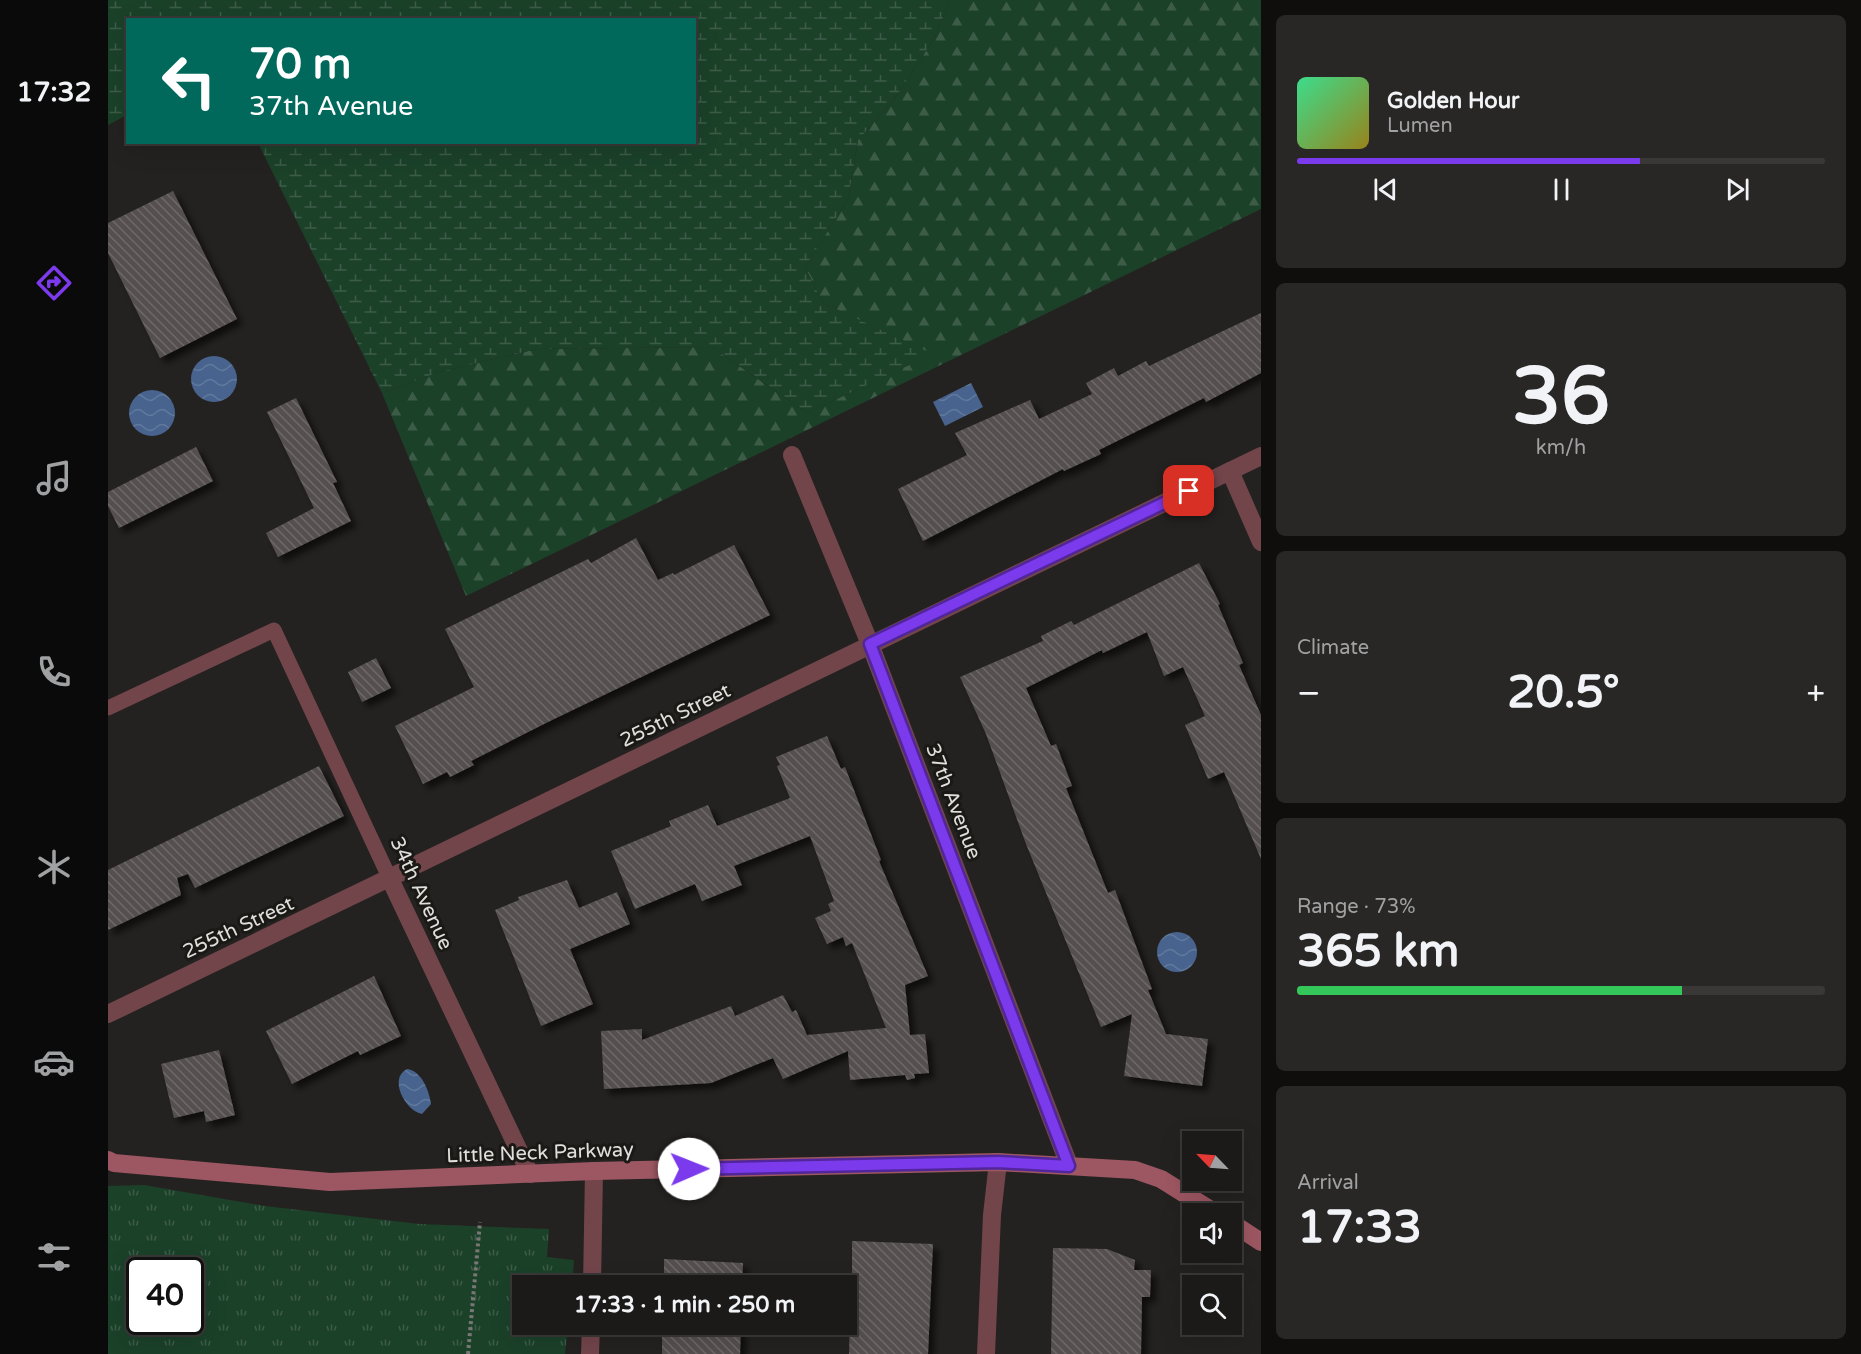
<!DOCTYPE html>
<meta charset="utf-8">
<style>
:root{--surface:#1b1a18;--page:#282725;--text:#f1f3f6;--muted:#a0a1a2;--line:#393837;--accent:#7c3aed}
body{margin:0;font-family:"Varela Round",sans-serif;background:var(--page);color:var(--text);height:100vh;display:flex;flex-direction:column;font-size:22px;white-space:nowrap}
*{box-sizing:border-box;margin:0}
p{font-size:20px;color:var(--muted)}
.icon{flex:none;width:33px;height:33px;fill:none;stroke:currentColor;stroke-width:2;stroke-linecap:round;stroke-linejoin:round}
.map{position:relative;flex:1;overflow:hidden}
.sheet{display:flex;flex-direction:column;gap:15px;padding:15px;background:#0f0e0d;width:600px}
.sheet>*{flex:none}
.banner{position:absolute;left:18px;top:18px;width:570px;height:126px;border-radius:0px;box-shadow:0 6px 24px #0002,0 0 0 2px var(--line);background:#00695c;color:#fff;overflow:hidden}
.needle{width:39px;rotate:295deg}
.tools{position:absolute;left:1074px;top:1131px;display:grid;gap:12px}
.tools a{display:grid;place-items:center;width:60px;height:60px;border-radius:0px;background:var(--surface);box-shadow:0 6px 24px #0002,0 0 0 2px var(--line);font-size:30px}
.speed{position:absolute;left:18px;top:1257px;display:flex;gap:12px;font-size:30px;font-weight:700;text-align:center}
.speed>*{display:grid;place-content:center;width:78px;height:78px;border-radius:50%;background:var(--surface);box-shadow:0 6px 24px #0002,0 0 0 2px var(--line);line-height:1}
.speed .limit{border:3px solid #111;border-radius:9px;background:#fff;color:#111}
.pin{position:absolute;display:grid;place-items:center;width:51px;height:51px;color:#fff;margin:-26px;border-radius:12px;box-shadow:0 3px 9px #0006}
.me{position:absolute;width:66px;margin:-33px;rotate:89deg;stroke-linejoin:round;filter:drop-shadow(0 0 4px #0008)}
.turn{display:flex;align-items:center;gap:21px;height:126px;padding:0 24px;font-size:27px}
.turn .icon{width:78px;height:78px;stroke-width:2.5}
.turn b{display:block;font-size:42px;line-height:51px}
.big{font-size:45px;font-weight:800;line-height:1.1}
.sheet .tile{flex:1;display:flex;flex-direction:column;justify-content:center;gap:9px;min-width:0;padding:0 21px;border-radius:9px;background:var(--page)}
.sheet .dial{align-items:center;gap:0}
.dial b{font-size:78px;line-height:1}
.song{display:flex;align-items:center;gap:18px}
.cover{width:72px;height:72px;border-radius:9px;background:linear-gradient(135deg,hsl(150 70% 55%),hsl(50 70% 35%))}
.played{height:6px;border-radius:3px;background:linear-gradient(90deg,var(--accent) 65%,var(--line) 65%)}
.keys{display:flex;justify-content:space-around;direction:ltr}
.heat{display:flex;justify-content:space-between;align-items:center;font-size:33px;direction:ltr}
.charge{height:9px;border-radius:4px;background:linear-gradient(90deg,#34c759 73%,var(--line) 0)}
.trip{position:absolute;left:404px;top:1275px;width:345px;height:60px;border-radius:0px;background:var(--surface);box-shadow:0 6px 24px #0002,0 0 0 2px var(--line);font-weight:800;line-height:60px;text-align:center}
main{display:flex;flex:1;min-height:0}
.tabs{display:flex;flex-direction:column;width:108px;justify-content:space-around;align-items:center;background:#0b0a0a;color:var(--muted)}
.tabs .icon{width:42px;height:42px}
.tabs .active{color:var(--accent)}
.tabs b{font-size:27px;color:var(--text)}
.map>svg:first-child{display:block}
.grass{fill:url(#grass-tufts);fill-rule:evenodd}
.forest{fill:url(#forest-firs)}
.wetland{fill:url(#wetland-marsh)}
.water{fill:url(#water-waves)}
.building{fill:url(#building-back-hatch);filter:url(#shadow)}
.lines{fill:none;stroke-linecap:round;stroke-linejoin:round}
.path{stroke:#787775;stroke-width:4;stroke-dasharray:3 3;stroke-linecap:butt}
.lane{stroke:#72454b;stroke-width:15}
.street{stroke:#72454b;stroke-width:18}
.secondary{stroke:#9d5762;stroke-width:18}
.route-casing{stroke:#51269a;stroke-width:15}
.route{stroke:#7c3aed;stroke-width:10}
.labels{text-anchor:middle;stroke-width:6;stroke-linejoin:round;paint-order:stroke}
.street-label{font-size:20px;fill:#e0dfdd;stroke:#1a1916}
</style>
<main>
<nav class="tabs">
<b>17:32</b>
<svg class="icon active" aria-label="directions" viewBox="0 0 24 24"><path d="M12 3l9 9-9 9-9-9zM9 14v-3h6M13 9l2 2-2 2"/></svg>
<svg class="icon" aria-label="music" viewBox="0 0 24 24"><path d="M9 18V5l10-2v13"/><circle cx="6" cy="18" r="3"/><circle cx="16" cy="16" r="3"/></svg>
<svg class="icon" aria-label="phone" viewBox="0 0 24 24"><path d="M5 4h4l2 5-3 2q2 4 5 5l2-3 5 2v4C11 20 4 13 5 4z"/></svg>
<svg class="icon" aria-label="climate" viewBox="0 0 24 24"><path d="M12 3v18M4 7l16 10M4 17L20 7"/></svg>
<svg class="icon" aria-label="car" viewBox="0 0 24 24"><path d="M5 17H2v-5l4-1 3-4h7l3 4 3 1v5h-3M9 17h6M6 11h13"/><circle cx="7" cy="17" r="2"/><circle cx="17" cy="17" r="2"/></svg>
<svg class="icon" aria-label="filters" viewBox="0 0 24 24"><path d="M4 7h16M4 17h16"/><circle cx="9" cy="7" r="2"/><circle cx="15" cy="17" r="2"/></svg>
</nav>
<div class="map">
<svg width="1153" height="1354" viewBox="0 0 1153 1354">
<defs>
<pattern id="grass-tufts" width="24" height="20" patternUnits="userSpaceOnUse" patternTransform="scale(1.5)"><rect width="24" height="20" fill="#1b4129"/><path d="M3 7l-1-3M5 7V3M7 7l1-3M15 17l-1-3M17 17v-4M19 17l1-3" fill="none" stroke="#3c5c48"/></pattern>
<pattern id="forest-firs" width="22" height="20" patternUnits="userSpaceOnUse" patternTransform="scale(1.5)"><rect width="22" height="20" fill="#1b4129"/><path d="M5 1l3.5 6h-7zM16 11l3.5 6h-7z" fill="#3c5c48"/></pattern>
<pattern id="wetland-marsh" width="20" height="14" patternUnits="userSpaceOnUse" patternTransform="scale(1.5)"><rect width="20" height="14" fill="#1b4129"/><path d="M1 5h8M5 5V1M11 12h8M15 12V8" fill="none" stroke="#3c5c48"/></pattern>
<pattern id="water-waves" width="16" height="10" patternUnits="userSpaceOnUse" patternTransform="scale(1.5)"><rect width="16" height="10" fill="#47638e"/><path d="M0 5q4-4 8 0t8 0" fill="none" stroke="#61799d"/></pattern>
<pattern id="building-back-hatch" width="6" height="6" patternUnits="userSpaceOnUse" patternTransform="scale(1.5)"><rect width="6" height="6" fill="#54504f"/><path d="M-1 5l2 2M0 0l6 6M5-1l2 2" fill="none" stroke="#6c6968"/></pattern>
<filter id="shadow"><feDropShadow dx="5.5" dy="5.5" stdDeviation="3" flood-color="#0009"/></filter>
</defs>
<rect width="100%" height="100%" fill="#242220"/>
<!-- grass -->
<path class="grass" d="M36 1185 157 1206 311 1224 441 1229 439 1257 466 1260 464 1285 414 1286V1324L460 1325 457 1354H0V1186ZM32 1270H82V1322H32Z"/>
<!-- forest -->
<path class="forest" d="M842 0H1153V209L358 596 274 393 331 372 429 349 604 347 699 413 824 354 715 303 697 267 740 199 750 140 785 101 827 37Z"/>
<!-- wetland -->
<path class="wetland" d="M0 0H842L827 37 785 101 750 140 740 199 697 267 715 303 825 354 699 413 604 347 429 349 331 372 274 393 150 143 586 142V20H20L19 115 0 125Z"/>
<!-- water -->
<g class="water">
<circle cx="106" cy="379" r="23"/>
<path d="M863 383 875 407 837 426 825 402Z"/>
<circle cx="44" cy="413" r="23"/>
<circle cx="1069" cy="952" r="20"/>
<path d="M299 1069C314 1071 321 1091 323 1104L314 1114C297 1111 280 1078 299 1069Z"/>
</g>
<!-- building -->
<g class="building">
<path d="M65 191 129 319 52 358 0 253V223Z"/>
<path d="M1153 313V373L1098 402 1096 398 991 450 993 454 956 471 955 469 815 541 790 489 859 455 847 433 922 400 931 419 984 394 978 383 1006 368 1010 376 1038 361 1041 366Z"/>
<path d="M188 398 229 482 225 483 243 521 170 557 158 533 206 508 159 412Z"/>
<path d="M88 447 105 481 11 528 0 506V492Z"/>
<path d="M528 538 550 580 565 573 566 575 626 545 662 615 442 721 363 761 366 765 342 777 339 772 315 784 287 726 366 687 337 629 480 559 483 563Z"/>
<path d="M1091 563 1112 604 1110 605 1135 663 1131 665 1153 715V859L1116 772 1100 779 1077 725 1097 716 1075 667 1056 676 1039 632 995 653 994 650 918 688 943 746 948 744 964 786 958 788 1000 893 1007 890 1044 989 1040 990 1058 1034 1100 1039 1094 1086 1016 1076 1024 1014 993 1027 918 844 878 734 852 677 935 641 933 636 963 621 966 625Z"/>
<path d="M268 658 283 688 254 702 240 672Z"/>
<path d="M719 736 733 769 737 767 773 860 771 861 820 976 797 985 802 1035 817 1034 821 1073 806 1074 807 1078 799 1080 797 1075 742 1080 740 1051 675 1079 665 1058 603 1083 496 1089 493 1031 534 1029V1040L623 1006 627 1016 675 995 684 1012 688 1010 699 1035 778 1028 744 943 738 946 735 937 719 944 707 918 723 911 720 904 726 901 702 836 626 866 634 885 594 901 587 884 527 909 503 851 563 826 561 821 600 805 609 826 682 798 669 766 672 765 668 757Z"/>
<path d="M211 766 236 816 87 888 80 874 69 878 73 895 0 930V870Z"/>
<path d="M459 880 471 908 509 892 522 924 462 949 485 1004 433 1026 387 910 411 900 410 897Z"/>
<path d="M266 976 293 1036 252 1055 250 1051 184 1084 158 1031Z"/>
<path d="M111 1050 127 1115 98 1122 96 1111 66 1118 53 1064Z"/>
<path d="M744 1241 825 1244 820 1354H741L742 1308H738V1274H744Z"/>
<path d="M945 1248 999 1249 1027 1260 1026 1270H1043L1042 1297H1034L1033 1354H943Z"/>
<path d="M556 1259 635 1263 634 1286H556Z"/>
<path d="M554 1324H633L632 1354H554Z"/>
</g>
<g class="lines">
<!-- path -->
<path class="path" d="M360 1354 372 1222"/>
<!-- lane -->
<path class="lane" d="M0 708 166 630 282 879"/>
<!-- street -->
<g class="street">
<path d="M684 455 762 644 961 1165"/>
<path d="M1122 471 1153 542"/>
<path d="M282 879 422 1174"/>
<path d="M0 1014 1153 456"/>
<path d="M484 1286 486 1171"/>
<path d="M482 1354 483 1324"/>
<path d="M878 1354 884 1215 890 1162"/>
</g>
<!-- secondary -->
<g class="secondary">
<path d="M0 1160 6 1163 222 1182 486 1171 890 1162 1027 1170 1053 1179 1109 1214"/>
<path d="M1124 1223 1153 1242"/>
</g>
</g>
<g class="lines">
<defs>
<path id="route" d="M581 1169 890 1162 961 1166 762 644 1081 491"/>
</defs>
<!-- route casing -->
<use href="#route" class="route-casing"/>
<!-- route -->
<use href="#route" class="route"/>
</g>
<g class="labels">
<!-- street labels -->
<g class="street-label">
<text transform="translate(567 715) rotate(-26)" y="7">255th Street</text>
<text transform="translate(846 801) rotate(69)" y="7">37th Avenue</text>
<text transform="translate(314 893) rotate(65)" y="7">34th Avenue</text>
<text transform="translate(130 927) rotate(-25)" y="7">255th Street</text>
<text transform="translate(432 1152) rotate(-2)" y="7">Little Neck Parkway</text>
</g>
</g>
</svg>
<div class="tools">
<a><svg class="needle" viewBox="-14 -14 28 28"><path d="M0-13l5 13h-10z" fill="#e53935"/><path d="M0 13l5-13h-10z" fill="#a0a1a2"/></svg></a>
<a><svg class="icon" aria-label="sound" viewBox="0 0 24 24"><path d="M4 9h4l5-4v14l-5-4H4zM17 9q2 3 0 6"/></svg></a>
<a><svg class="icon" aria-label="search" viewBox="0 0 24 24"><circle cx="10" cy="10" r="6"/><path d="M15 15l6 6"/></svg></a>
</div>
<div class="speed"><div class="limit">40</div></div>
<div class="pin" style="left:1081px;top:491px;background:#d93025"><svg class="icon" aria-label="arrive" viewBox="0 0 24 24"><path d="M6 21V4h12l-3 4 3 4H6"/></svg></div>
<svg class="me" style="left:581px;top:1169px" viewBox="-20 -20 40 40"><circle r="19" fill="#fff"/><path d="M0-13L10 11 0 6-10 11z" fill="#7c3aed"/></svg>
<div class="trip">17:33 · 1 min · 250 m</div>
<div class="banner">
<div class="turn"><svg class="icon" aria-label="left" viewBox="0 0 24 24"><path d="M17 20v-9H6M10 6l-5 5 5 5"/></svg><div><b>70 m</b>37th Avenue</div></div>
</div>
</div>
<section class="sheet">
<div class="tile">
<div class="song"><i class="cover"></i><div><b>Golden Hour</b><p>Lumen</p></div></div>
<div class="played"></div>
<div class="keys"><svg class="icon" aria-label="previous" viewBox="0 0 24 24"><path d="M18 5L8 12l10 7zM5 5v14"/></svg><svg class="icon" aria-label="pause" viewBox="0 0 24 24"><path d="M8 5v14M16 5v14"/></svg><svg class="icon" aria-label="next" viewBox="0 0 24 24"><path d="M6 5l10 7-10 7zM19 5v14"/></svg></div>
</div>
<div class="tile dial"><b>36</b><p>km/h</p></div>
<div class="tile"><p>Climate</p>
<div class="heat"><a>−</a><b class="big">20.5°</b><a>+</a></div>
</div>
<div class="tile"><p>Range · 73%</p><b class="big">365 km</b><div class="charge"></div></div>
<div class="tile"><p>Arrival</p><b class="big">17:33</b></div>
</section>
</main>
